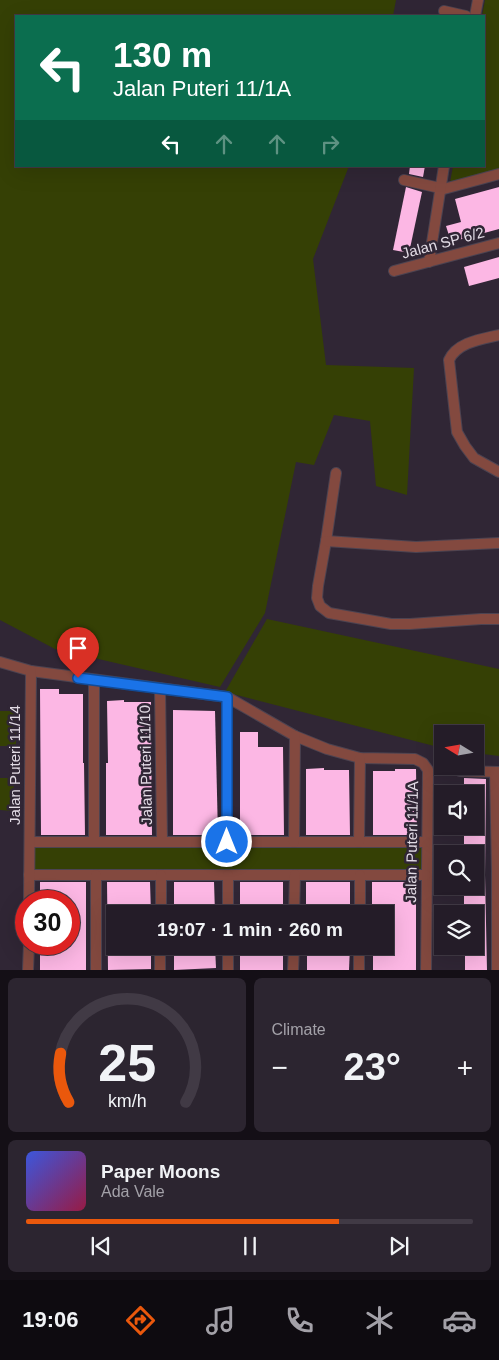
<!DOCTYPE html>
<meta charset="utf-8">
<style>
:root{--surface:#241c28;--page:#2c2530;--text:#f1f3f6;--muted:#a3a1a8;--line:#413a45;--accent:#ea580c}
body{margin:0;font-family:Arial,sans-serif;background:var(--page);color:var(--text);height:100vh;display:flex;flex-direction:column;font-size:19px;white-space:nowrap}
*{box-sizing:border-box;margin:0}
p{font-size:16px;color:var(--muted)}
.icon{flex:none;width:28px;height:28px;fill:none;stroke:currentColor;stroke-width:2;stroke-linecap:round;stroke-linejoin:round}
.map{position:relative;height:970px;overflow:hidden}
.sheet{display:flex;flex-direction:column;gap:8px;padding:8px;background:#140f16;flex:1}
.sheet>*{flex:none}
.top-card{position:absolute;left:15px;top:15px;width:470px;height:152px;border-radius:0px;box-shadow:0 5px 20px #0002,0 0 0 1px var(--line);background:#0b6e4f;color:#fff;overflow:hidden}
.needle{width:32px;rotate:281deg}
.controls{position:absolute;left:434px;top:725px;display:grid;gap:10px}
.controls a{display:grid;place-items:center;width:50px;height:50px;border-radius:0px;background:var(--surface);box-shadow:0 5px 20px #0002,0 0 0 1px var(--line);font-size:25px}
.speed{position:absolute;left:15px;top:890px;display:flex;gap:10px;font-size:25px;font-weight:700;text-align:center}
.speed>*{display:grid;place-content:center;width:65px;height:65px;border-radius:50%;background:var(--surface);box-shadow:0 5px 20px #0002,0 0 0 1px var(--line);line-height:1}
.speed .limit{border:8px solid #d22;background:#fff;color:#111}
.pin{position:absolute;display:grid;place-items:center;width:42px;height:42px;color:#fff;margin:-51px -21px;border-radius:50% 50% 50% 0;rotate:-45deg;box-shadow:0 0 5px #0007}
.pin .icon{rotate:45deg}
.me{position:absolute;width:55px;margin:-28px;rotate:0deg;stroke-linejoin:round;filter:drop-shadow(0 0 4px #0008)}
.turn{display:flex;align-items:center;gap:18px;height:105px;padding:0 15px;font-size:22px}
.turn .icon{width:65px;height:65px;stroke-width:2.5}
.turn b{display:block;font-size:35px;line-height:42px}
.lanes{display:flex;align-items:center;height:48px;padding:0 15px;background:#0003;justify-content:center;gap:25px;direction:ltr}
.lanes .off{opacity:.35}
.big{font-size:38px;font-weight:800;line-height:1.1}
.sheet .tile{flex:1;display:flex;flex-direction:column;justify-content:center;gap:8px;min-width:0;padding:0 18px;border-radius:8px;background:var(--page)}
.sheet .dial{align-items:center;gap:0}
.dial svg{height:130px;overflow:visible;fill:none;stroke:var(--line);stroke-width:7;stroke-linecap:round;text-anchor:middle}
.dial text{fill:var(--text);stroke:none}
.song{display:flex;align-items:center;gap:15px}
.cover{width:60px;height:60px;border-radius:8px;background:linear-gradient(135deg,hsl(230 70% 55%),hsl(340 70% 35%))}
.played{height:5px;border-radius:2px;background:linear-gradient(90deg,var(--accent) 70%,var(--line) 70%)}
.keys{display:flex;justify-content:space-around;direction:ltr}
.heat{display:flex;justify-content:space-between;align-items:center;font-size:28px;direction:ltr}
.sheet .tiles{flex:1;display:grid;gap:8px;grid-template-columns:1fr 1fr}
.tile:last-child{grid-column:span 2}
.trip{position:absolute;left:106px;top:905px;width:288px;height:50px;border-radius:0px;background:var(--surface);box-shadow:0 5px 20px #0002,0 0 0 1px var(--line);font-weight:800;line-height:50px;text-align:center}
.tabs{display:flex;height:80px;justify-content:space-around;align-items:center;background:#0e0b10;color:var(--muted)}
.tabs .icon{width:35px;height:35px}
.tabs .current{color:var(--accent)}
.tabs b{font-size:22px;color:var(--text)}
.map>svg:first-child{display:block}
.green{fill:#354005}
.building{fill:#fcb7e4}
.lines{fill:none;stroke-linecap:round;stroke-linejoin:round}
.minor-casing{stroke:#4c4351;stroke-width:12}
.minor{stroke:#83493f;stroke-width:10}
.route-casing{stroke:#114b97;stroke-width:12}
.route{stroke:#1a73e8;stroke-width:9}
.labels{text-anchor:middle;stroke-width:5;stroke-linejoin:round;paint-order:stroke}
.street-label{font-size:15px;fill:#e2dbe5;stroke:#302635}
</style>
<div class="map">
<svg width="499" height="970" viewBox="0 0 499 970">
<rect width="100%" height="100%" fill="#302635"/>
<!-- green -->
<g class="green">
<path d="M0 0H396L393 16H16V166H349L313 259 326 365 414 368 407 495 376 486 370 421 334 415 314 465 296 462 265 613 220 687 55 649 0 620Z"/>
<path d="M485 0H499V171L449 188 453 166H484V16H482Z"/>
<path d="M267 619 499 669V756L475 753V734H442V748L225 692Z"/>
<rect x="0" y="711" width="16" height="35"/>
<path d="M0 778H14L13 811 0 810Z"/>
<path d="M30 842H426V875H29Z"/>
</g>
<!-- building -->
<g class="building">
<path d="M410 166H425L423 177 409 174Z"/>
<path d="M406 187 422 192 409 253 393 250Z"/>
<path d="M499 187V229L451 242 446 226 461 222 455 199Z"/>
<path d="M499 257V278L469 286 464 267Z"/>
<path d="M40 689H59V694H83V763H84L85 835H41Z"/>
<path d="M124 700V702H151L152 835H106V763H108L107 701Z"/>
<path d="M173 710 215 711 218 835H173Z"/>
<path d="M240 732H258V747H283L284 835H240Z"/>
<path d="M324 768V770H349L350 835H306V769Z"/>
<path d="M395 769H416L417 835H373V771H395Z"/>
<path d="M464 778 486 779 485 875 487 970H465V946H475V914H464V886H475V854H464V826H475V794H464Z"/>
<path d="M40 882H86V970H40V944H69V901H40Z"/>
<path d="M107 882H150L151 914H115V946H151V969L108 970Z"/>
<path d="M174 882H214L215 914H174Z"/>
<rect x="240" y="882" width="43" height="32"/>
<rect x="306" y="882" width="44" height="32"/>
<path d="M372 882H416V970H373V946H385V914H372Z"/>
<path d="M174 946H215L216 968 174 970Z"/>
<rect x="240" y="946" width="43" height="24"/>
<path d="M307 946H350L349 970H307Z"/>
</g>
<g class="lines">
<defs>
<g id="minor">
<path d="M444 11 466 16"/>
<path d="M475 16 478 0"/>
<path d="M404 180 440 188"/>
<path d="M440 190 499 174"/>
<path d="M429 262 444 166"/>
<path d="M394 271 499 243"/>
<path d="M499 335C482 339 457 342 449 360L457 432 465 446 474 458 499 472"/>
<path d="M336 473 326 541 318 586 317 598 320 606 329 613 391 624H410L481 619H499"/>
<path d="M326 541 416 547 499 543"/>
<path d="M0 662 31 671 227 697 295 736 327 749 360 758 415 759 423 763 428 770 426 970"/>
<path d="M94 680V842"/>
<path d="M160 688 162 842"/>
<path d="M460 771 499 772"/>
<path d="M495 772 497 872V970"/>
<path d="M30 842H426"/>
<path d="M227 842V697"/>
<path d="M294 842 295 736"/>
<path d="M359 842 360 758"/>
<path d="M29 875H426"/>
<path d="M29 901 31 671"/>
<path d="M161 914V875"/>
<path d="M228 914V875"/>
<path d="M294 914 295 875"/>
<path d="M360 914V875"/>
<path d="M28 970 29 944"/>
<path d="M96 970V875"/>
<path d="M160 970V946"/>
<path d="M228 970V946"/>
<path d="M293 970 294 946"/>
<path d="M359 970V946"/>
</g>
</defs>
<!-- minor casing -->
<use href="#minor" class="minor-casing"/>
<!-- minor -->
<use href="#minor" class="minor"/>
</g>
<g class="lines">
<defs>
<path id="route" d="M78 678 227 697V842"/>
</defs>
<!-- route casing -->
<use href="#route" class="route-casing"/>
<!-- route -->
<use href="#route" class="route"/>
</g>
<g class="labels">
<!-- street labels -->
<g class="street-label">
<text transform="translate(443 243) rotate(-15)" y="5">Jalan SP 6/2</text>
<text transform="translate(15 765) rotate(-90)" y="5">Jalan Puteri 11/14</text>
<text transform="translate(146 765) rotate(-91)" y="5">Jalan Puteri 11/10</text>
<text transform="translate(412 842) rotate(-89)" y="5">Jalan Puteri 11/1A</text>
</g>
</g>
</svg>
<div class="controls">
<a><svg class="needle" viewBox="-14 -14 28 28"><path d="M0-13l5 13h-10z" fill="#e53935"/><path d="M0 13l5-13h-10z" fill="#a3a1a8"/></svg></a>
<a><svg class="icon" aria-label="sound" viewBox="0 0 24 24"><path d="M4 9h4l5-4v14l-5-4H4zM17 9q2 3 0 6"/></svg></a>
<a><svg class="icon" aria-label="search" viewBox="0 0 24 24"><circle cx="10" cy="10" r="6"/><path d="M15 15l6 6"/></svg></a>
<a><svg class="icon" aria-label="layers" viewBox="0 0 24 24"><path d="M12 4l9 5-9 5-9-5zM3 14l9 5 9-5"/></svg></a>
</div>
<div class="speed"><div class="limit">30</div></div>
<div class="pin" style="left:78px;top:678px;background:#d93025"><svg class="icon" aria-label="arrive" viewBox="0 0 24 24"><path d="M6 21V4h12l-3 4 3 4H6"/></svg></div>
<svg class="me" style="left:227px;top:842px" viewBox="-20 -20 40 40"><circle r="17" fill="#1a73e8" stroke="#fff" stroke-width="3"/><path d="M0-11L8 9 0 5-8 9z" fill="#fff"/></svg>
<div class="trip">19:07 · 1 min · 260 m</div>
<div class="top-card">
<div class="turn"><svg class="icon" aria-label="left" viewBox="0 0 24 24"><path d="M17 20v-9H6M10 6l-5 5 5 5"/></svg><div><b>130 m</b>Jalan Puteri 11/1A</div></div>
<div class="lanes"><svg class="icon" aria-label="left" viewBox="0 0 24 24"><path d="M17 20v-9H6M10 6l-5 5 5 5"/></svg><svg class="icon off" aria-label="ahead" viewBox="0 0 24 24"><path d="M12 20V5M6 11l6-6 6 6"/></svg><svg class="icon off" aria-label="ahead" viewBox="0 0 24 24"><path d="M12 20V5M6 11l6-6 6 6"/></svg><svg class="icon off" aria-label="right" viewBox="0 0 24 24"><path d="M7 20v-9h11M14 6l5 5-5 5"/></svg></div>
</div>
</div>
<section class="sheet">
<div class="tiles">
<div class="tile dial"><svg viewBox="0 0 100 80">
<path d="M14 69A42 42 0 1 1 86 69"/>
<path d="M14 69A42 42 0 0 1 9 39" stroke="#ea580c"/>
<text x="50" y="56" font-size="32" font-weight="700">25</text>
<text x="50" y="72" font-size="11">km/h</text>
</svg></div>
<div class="tile"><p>Climate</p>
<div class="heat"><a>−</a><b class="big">23°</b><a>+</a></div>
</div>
<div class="tile">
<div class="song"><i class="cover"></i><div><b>Paper Moons</b><p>Ada Vale</p></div></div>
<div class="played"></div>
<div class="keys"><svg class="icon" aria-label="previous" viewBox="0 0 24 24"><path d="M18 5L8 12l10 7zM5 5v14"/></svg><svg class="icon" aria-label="pause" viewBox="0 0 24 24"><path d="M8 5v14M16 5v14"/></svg><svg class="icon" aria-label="next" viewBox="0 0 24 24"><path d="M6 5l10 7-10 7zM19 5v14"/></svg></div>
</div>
</div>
</section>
<nav class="tabs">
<b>19:06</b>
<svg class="icon current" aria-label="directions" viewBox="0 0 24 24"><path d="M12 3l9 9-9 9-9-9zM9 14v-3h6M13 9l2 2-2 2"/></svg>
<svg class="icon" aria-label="music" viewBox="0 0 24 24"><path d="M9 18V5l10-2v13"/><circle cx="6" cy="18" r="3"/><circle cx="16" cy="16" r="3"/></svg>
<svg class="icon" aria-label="phone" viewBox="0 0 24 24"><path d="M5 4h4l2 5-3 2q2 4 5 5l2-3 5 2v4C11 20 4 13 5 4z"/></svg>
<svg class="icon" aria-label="climate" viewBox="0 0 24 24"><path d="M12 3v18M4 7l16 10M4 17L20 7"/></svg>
<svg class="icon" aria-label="car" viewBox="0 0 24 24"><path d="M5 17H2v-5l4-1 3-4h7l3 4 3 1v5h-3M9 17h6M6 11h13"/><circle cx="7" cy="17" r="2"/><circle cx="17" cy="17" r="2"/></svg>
</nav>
